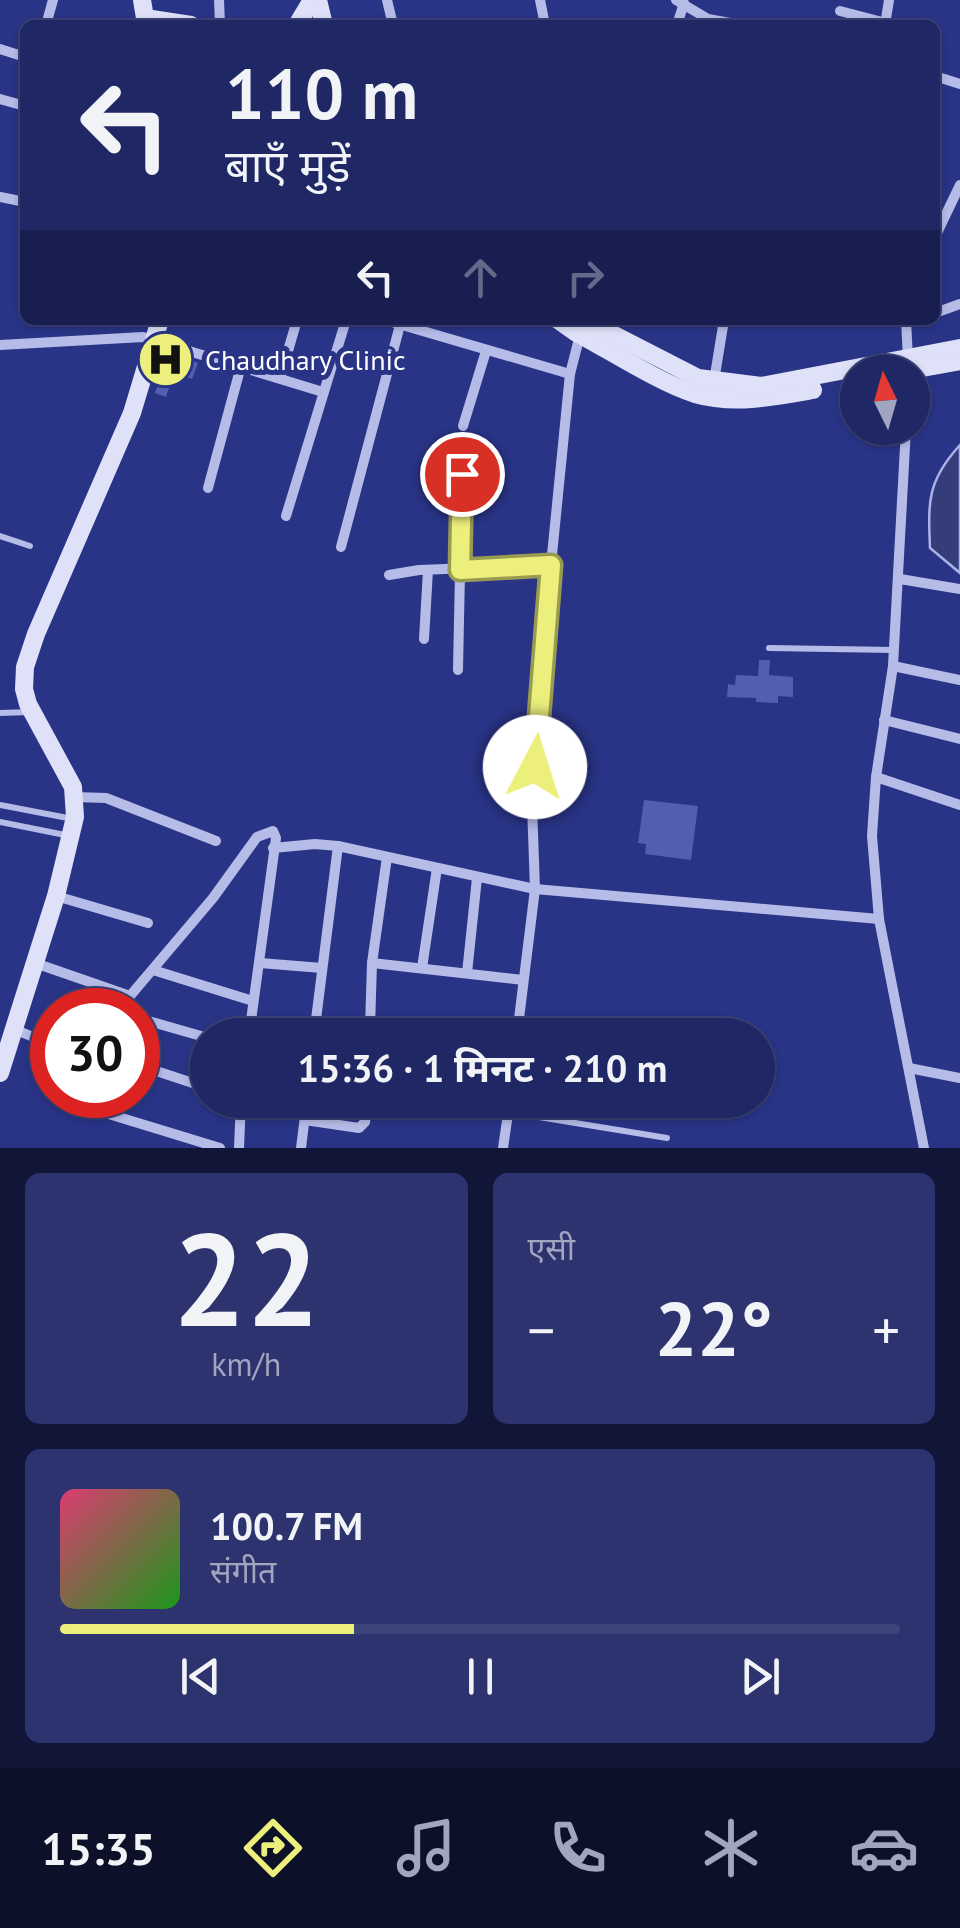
<!DOCTYPE html>
<html lang="hi">
<meta charset="utf-8">
<style>
:root{--surface:#1f2765;--page:#2c336e;--text:#f1f3f6;--muted:#a1a5bf;--line:#3c4479;--accent:#ecef7c}
body{margin:0;font-family:"PT Sans","Noto Sans Devanagari",sans-serif;background:var(--page);color:var(--text);height:100vh;display:flex;flex-direction:column;font-size:38px;white-space:nowrap}
*{box-sizing:border-box;margin:0}
p{font-size:32px;color:var(--muted)}
.icon{flex:none;width:55px;height:55px;fill:none;stroke:currentColor;stroke-width:2;stroke-linecap:round;stroke-linejoin:round}
.map{position:relative;height:1148px;overflow:hidden}
.details{display:flex;flex-direction:column;gap:25px;padding:25px;background:#111538;flex:1}
.details>*{flex:none}
.guide{position:absolute;left:20px;top:20px;width:920px;height:305px;border-radius:15px;box-shadow:0 2px 8px #0004,0 0 0 2px var(--line);background:#1f2765;color:var(--text);overflow:hidden}
.needle{width:65px;rotate:355deg}
.buttons{position:absolute;left:840px;top:355px;display:grid;gap:20px}
.buttons a{display:grid;place-items:center;width:90px;height:90px;border-radius:50%;background:var(--surface);box-shadow:0 2px 8px #0004,0 0 0 2px var(--line);font-size:50px}
.speed{position:absolute;left:30px;top:988px;display:flex;gap:20px;font-size:50px;font-weight:700;text-align:center}
.speed>*{display:grid;place-content:center;width:130px;height:130px;border-radius:50%;background:var(--surface);box-shadow:0 2px 8px #0004,0 0 0 2px var(--line);line-height:1}
.speed .limit{border:15px solid #d22;background:#fff;color:#111}
.pin{position:absolute;display:grid;place-items:center;width:85px;height:85px;color:#fff;margin:-42px;border:5px solid #fff;border-radius:50%;box-shadow:0 2px 10px #0007}
.me{position:absolute;width:110px;margin:-55px;rotate:5deg;stroke-linejoin:round;filter:drop-shadow(0 0 8px #0008)}
.turn{display:flex;align-items:center;gap:35px;height:210px;padding:0 40px;font-size:45px}
.turn .icon{width:130px;height:130px;stroke-width:2.5}
.turn b{display:block;font-size:70px;line-height:85px}
.lanes{display:flex;align-items:center;height:95px;padding:0 40px;background:#0003;justify-content:center;gap:50px;direction:ltr}
.lanes .off{opacity:.35}
.big{font-size:75px;font-weight:700;line-height:1.1}
.details .widget{flex:1;display:flex;flex-direction:column;justify-content:center;gap:15px;min-width:0;padding:0 35px;border-radius:15px;background:var(--page)}
.details .dial{align-items:center;gap:0}
.dial b{font-size:130px;line-height:1}
.song{display:flex;align-items:center;gap:30px}
.cover{width:120px;height:120px;border-radius:15px;background:linear-gradient(135deg,hsl(340 70% 55%),hsl(120 70% 35%))}
.played{height:10px;border-radius:5px;background:linear-gradient(90deg,var(--accent) 35%,var(--line) 35%)}
.keys{display:flex;justify-content:space-around;direction:ltr}
.heat{display:flex;justify-content:space-between;align-items:center;font-size:55px;direction:ltr}
.details .tiles{flex:1;display:grid;gap:25px;grid-template-columns:1fr 1fr}
.widget:last-child{grid-column:span 2}
.trip{position:absolute;left:190px;top:1018px;width:585px;height:100px;border-radius:50px;background:var(--surface);box-shadow:0 2px 8px #0004,0 0 0 2px var(--line);font-weight:700;line-height:100px;text-align:center}
.tab-bar{display:flex;height:160px;justify-content:space-around;align-items:center;background:#0c1028;color:var(--muted)}
.tab-bar .icon{width:70px;height:70px}
.tab-bar .current{color:var(--accent)}
.tab-bar b{font-size:45px;color:var(--text)}
.map>svg:first-child{display:block}
.water{fill:#343d7a;stroke:#aab3e8;stroke-width:2.5}
.building{fill:#525eae}
.lines{fill:none;stroke-linecap:round;stroke-linejoin:round}
.lane{stroke:#b5bce8;stroke-width:6}
.street{stroke:#b5bce8;stroke-width:10}
.secondary{stroke:#dee1f7;stroke-width:18}
.route-casing{stroke:#999b51;stroke-width:25}
.route{stroke:#ecef7c;stroke-width:18}
.labels{text-anchor:middle;stroke-width:10;stroke-linejoin:round;paint-order:stroke}
.poi-label{font-size:28px;fill:#fff;stroke:#293487;text-anchor:start}
</style>
<div class="map">
<svg width="960" height="1148" viewBox="0 0 960 1148">
<rect width="100%" height="100%" fill="#293487"/>
<!-- water -->
<path class="water" d="M960 445V573L930 548C928 502 927 481 960 445Z"/>
<!-- building -->
<g class="building">
<path d="M169 354 198 363 192 379 174 372 166 397 155 393Z"/>
<path d="M759 660H770L769 675 793 677V697L778 696V703L756 702V698L727 697 728 684 735 685 736 675 758 676Z"/>
<path d="M644 800 698 806 691 860 645 854 646 844 638 843Z"/>
</g>
<g class="lines">
<!-- lane -->
<g class="lane">
<path d="M0 536 30 546"/>
<path d="M769 648 893 650"/>
<path d="M0 713 31 712"/>
<path d="M0 805 73 819"/>
<path d="M0 822 70 836"/>
<path d="M508 1112 667 1138"/>
</g>
<!-- street -->
<g class="street">
<path d="M219 0 220 25"/>
<path d="M387 0 393 25"/>
<path d="M540 0 545 25"/>
<path d="M676 0 708 19 741 25"/>
<path d="M840 11 886 23"/>
<path d="M46 25 53 0"/>
<path d="M677 25 684 3"/>
<path d="M885 25 889 0"/>
<path d="M0 49 25 57"/>
<path d="M935 76 960 84"/>
<path d="M0 99 25 106"/>
<path d="M0 197 25 202"/>
<path d="M935 237 960 185"/>
<path d="M935 313 960 304"/>
<path d="M385 320 570 374"/>
<path d="M906 320 908 359"/>
<path d="M0 345 143 337 323 392"/>
<path d="M280 378 297 320"/>
<path d="M714 381 724 320"/>
<path d="M463 426 486 351"/>
<path d="M906 428 893 666 876 777 872 836 879 919 924 1148"/>
<path d="M208 488 241 366"/>
<path d="M286 516 346 320"/>
<path d="M341 547 400 325"/>
<path d="M389 575 419 570 551 565"/>
<path d="M900 579 960 589"/>
<path d="M424 639 428 570"/>
<path d="M893 666 960 680"/>
<path d="M458 670 462 474"/>
<path d="M884 720 960 739"/>
<path d="M876 777 960 805"/>
<path d="M75 797 106 798 216 841"/>
<path d="M273 848 315 844 338 846 535 889 879 919"/>
<path d="M56 896 148 923"/>
<path d="M35 963 130 996"/>
<path d="M260 963 322 968"/>
<path d="M372 963 523 980"/>
<path d="M422 968 437 868"/>
<path d="M153 970 253 1001"/>
<path d="M467 973 477 878"/>
<path d="M124 1010 130 996 213 898 257 837 273 831 276 838 249 1035"/>
<path d="M138 1018 208 1038"/>
<path d="M316 1021 423 1035"/>
<path d="M370 1028 372 963 387 857"/>
<path d="M14 1029 52 1045"/>
<path d="M314 1035 338 846"/>
<path d="M517 1035 535 889 532 805 551 565 570 374 581 331"/>
<path d="M138 1065 208 1088"/>
<path d="M909 1068 960 1078"/>
<path d="M87 1095 89 1108 220 1148"/>
<path d="M305 1120 359 1128 365 1122 368 1100"/>
<path d="M239 1148 241 1100"/>
<path d="M301 1148 307 1100"/>
<path d="M503 1148 510 1100"/>
</g>
<!-- secondary -->
<g class="secondary">
<path d="M142 0 145 18 191 25"/>
<path d="M318 0 324 25"/>
<path d="M297 25 312 0"/>
<path d="M558 320 575 332C609 350 660 383 695 394 734 405 774 397 813 390"/>
<path d="M585 320 698 378 761 386 960 348"/>
<path d="M900 372 960 361"/>
<path d="M0 1073 56 896 75 817 73 787 28 704 24 689 25 667 36 634 132 413 160 320"/>
</g>
</g>
<g class="lines">
<defs>
<path id="route" d="M462 474 460 570 551 565 535 767"/>
</defs>
<!-- route casing -->
<use href="#route" class="route-casing"/>
<!-- route -->
<use href="#route" class="route"/>
</g>
<!-- icons -->
<defs>
<symbol id="hospital-disc" viewBox="-11 -11 22 22"><circle r="9.5" fill="#ecef7c" stroke="#293487"/><path d="M-5-5h3v3.5h4V-5h3V5h-3V1.5h-4V5h-3Z" fill="#111"/></symbol>
</defs>
<g fill-rule="evenodd">
<use href="#hospital-disc" x="134" y="328" width="63" height="63"/>
</g>
<g class="labels">
<!-- poi labels -->
<g class="poi-label">
<text x="205" y="370">Chaudhary Clinic</text>
</g>
</g>
</svg>
<div class="buttons">
<a><svg class="needle" viewBox="-14 -14 28 28"><path d="M0-13l5 13h-10z" fill="#e53935"/><path d="M0 13l5-13h-10z" fill="#a1a5bf"/></svg></a>
</div>
<div class="speed"><div class="limit">30</div></div>
<div class="pin" style="left:462px;top:474px;background:#d93025"><svg class="icon" aria-label="arrive" viewBox="0 0 24 24"><path d="M6 21V4h12l-3 4 3 4H6"/></svg></div>
<svg class="me" style="left:535px;top:767px" viewBox="-20 -20 40 40"><circle r="19" fill="#fff"/><path d="M0-13L10 11 0 6-10 11z" fill="#ecef7c"/></svg>
<div class="trip">15:36 · 1 मिनट · 210 m</div>
<div class="guide">
<div class="turn"><svg class="icon" aria-label="left" viewBox="0 0 24 24"><path d="M17 20v-9H6M10 6l-5 5 5 5"/></svg><div><b>110 m</b>बाएँ मुड़ें</div></div>
<div class="lanes"><svg class="icon" aria-label="left" viewBox="0 0 24 24"><path d="M17 20v-9H6M10 6l-5 5 5 5"/></svg><svg class="icon off" aria-label="ahead" viewBox="0 0 24 24"><path d="M12 20V5M6 11l6-6 6 6"/></svg><svg class="icon off" aria-label="right" viewBox="0 0 24 24"><path d="M7 20v-9h11M14 6l5 5-5 5"/></svg></div>
</div>
</div>
<section class="details">
<div class="tiles">
<div class="widget dial"><b>22</b><p>km/h</p></div>
<div class="widget"><p>एसी</p>
<div class="heat"><a>−</a><b class="big">22°</b><a>+</a></div>
</div>
<div class="widget">
<div class="song"><i class="cover"></i><div><b>100.7 FM</b><p>संगीत</p></div></div>
<div class="played"></div>
<div class="keys"><svg class="icon" aria-label="previous" viewBox="0 0 24 24"><path d="M18 5L8 12l10 7zM5 5v14"/></svg><svg class="icon" aria-label="pause" viewBox="0 0 24 24"><path d="M8 5v14M16 5v14"/></svg><svg class="icon" aria-label="next" viewBox="0 0 24 24"><path d="M6 5l10 7-10 7zM19 5v14"/></svg></div>
</div>
</div>
</section>
<nav class="tab-bar">
<b>15:35</b>
<svg class="icon current" aria-label="directions" viewBox="0 0 24 24"><path d="M12 3l9 9-9 9-9-9zM9 14v-3h6M13 9l2 2-2 2"/></svg>
<svg class="icon" aria-label="music" viewBox="0 0 24 24"><path d="M9 18V5l10-2v13"/><circle cx="6" cy="18" r="3"/><circle cx="16" cy="16" r="3"/></svg>
<svg class="icon" aria-label="phone" viewBox="0 0 24 24"><path d="M5 4h4l2 5-3 2q2 4 5 5l2-3 5 2v4C11 20 4 13 5 4z"/></svg>
<svg class="icon" aria-label="climate" viewBox="0 0 24 24"><path d="M12 3v18M4 7l16 10M4 17L20 7"/></svg>
<svg class="icon" aria-label="car" viewBox="0 0 24 24"><path d="M5 17H2v-5l4-1 3-4h7l3 4 3 1v5h-3M9 17h6M6 11h13"/><circle cx="7" cy="17" r="2"/><circle cx="17" cy="17" r="2"/></svg>
</nav>
